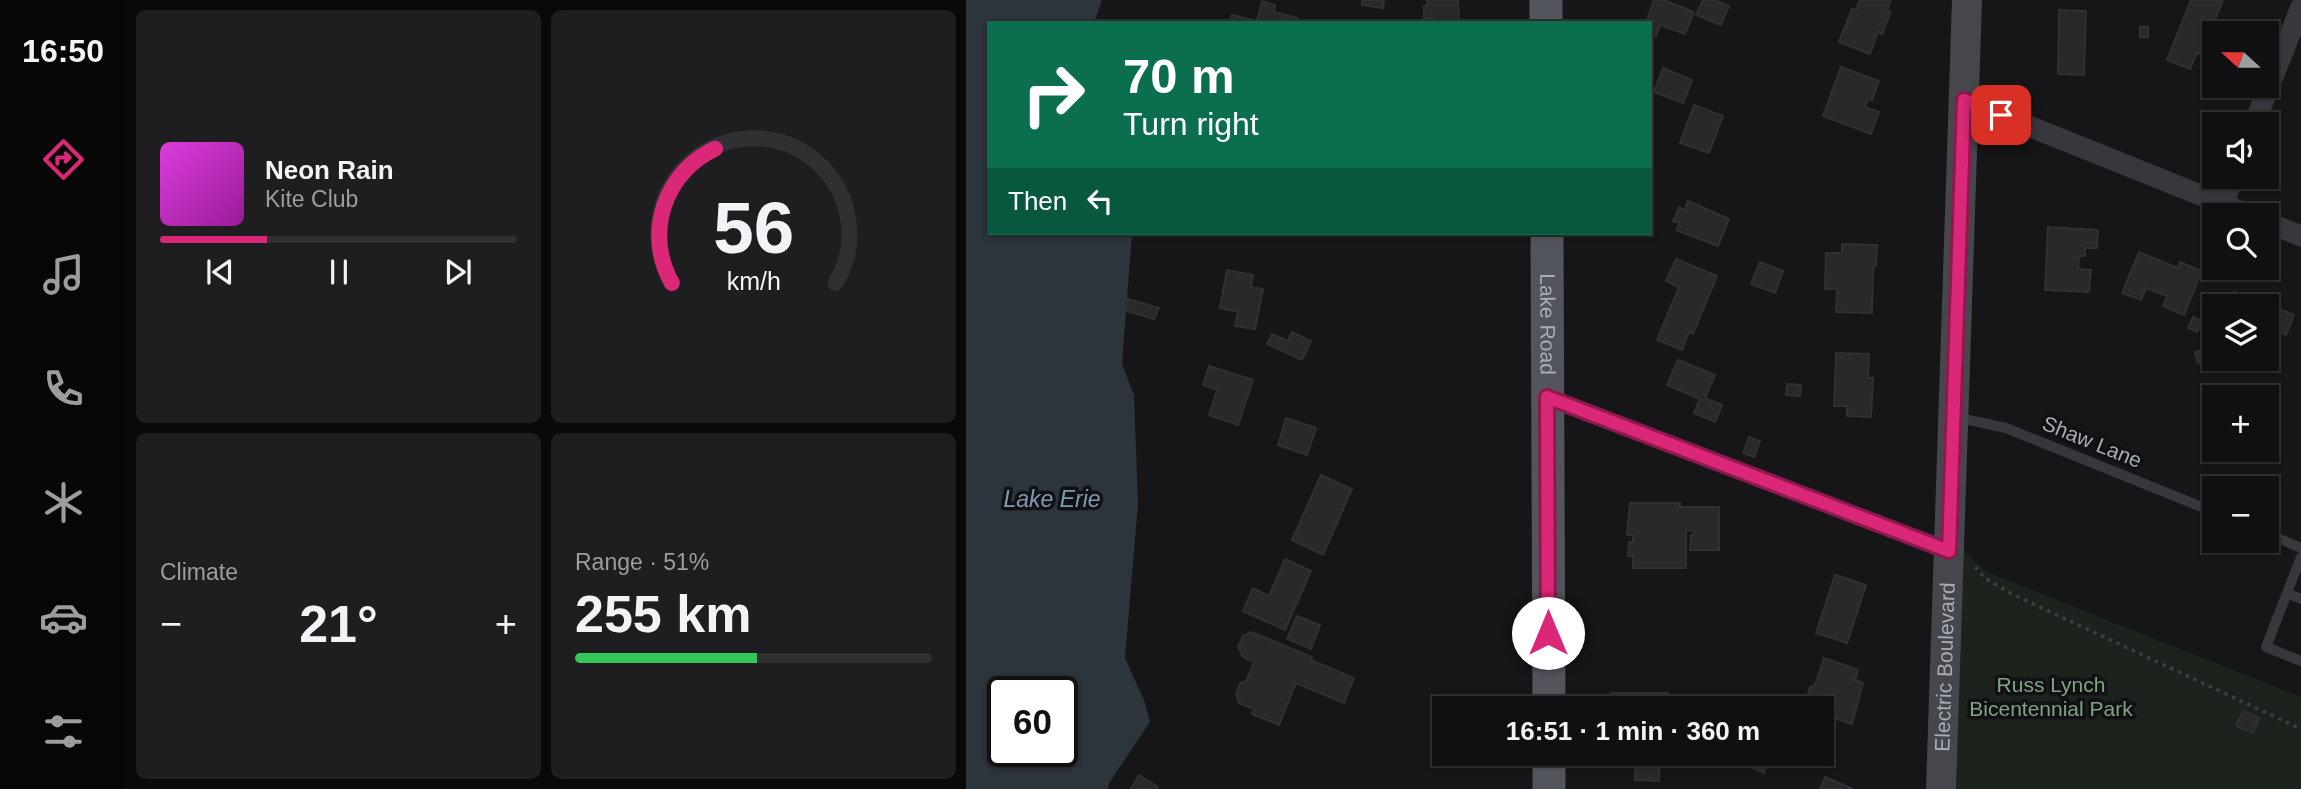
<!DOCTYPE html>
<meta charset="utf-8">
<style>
:root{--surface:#101012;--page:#1e1e20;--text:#f1f3f6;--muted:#9c9d9f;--line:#303032;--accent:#db2777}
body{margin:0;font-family:Helvetica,sans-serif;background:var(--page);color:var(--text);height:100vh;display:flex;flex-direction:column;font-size:26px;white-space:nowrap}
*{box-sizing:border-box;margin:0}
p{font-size:23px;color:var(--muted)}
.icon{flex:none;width:38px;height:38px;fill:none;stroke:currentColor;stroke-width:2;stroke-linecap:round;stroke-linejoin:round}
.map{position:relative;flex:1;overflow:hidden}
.panel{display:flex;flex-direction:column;gap:10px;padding:10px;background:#09090a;width:840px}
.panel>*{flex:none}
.banner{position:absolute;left:21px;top:21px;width:665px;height:214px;border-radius:0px;box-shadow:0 2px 5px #0004,0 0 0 2px var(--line);background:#0b6e4f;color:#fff;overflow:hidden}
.needle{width:46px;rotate:291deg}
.buttons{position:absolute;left:1236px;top:21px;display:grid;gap:14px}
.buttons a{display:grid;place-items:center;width:77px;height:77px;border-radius:0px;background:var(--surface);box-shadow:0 2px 5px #0004,0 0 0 2px var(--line);font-size:35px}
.speed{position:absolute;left:21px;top:676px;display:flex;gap:14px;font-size:35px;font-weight:700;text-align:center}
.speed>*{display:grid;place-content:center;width:91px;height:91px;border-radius:50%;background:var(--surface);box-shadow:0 2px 5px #0004,0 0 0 2px var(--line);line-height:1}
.speed .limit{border:4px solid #111;border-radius:10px;background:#fff;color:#111}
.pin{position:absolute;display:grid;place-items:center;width:60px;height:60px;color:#fff;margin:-30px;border-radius:14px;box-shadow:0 4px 10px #0006}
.me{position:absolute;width:77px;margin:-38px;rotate:0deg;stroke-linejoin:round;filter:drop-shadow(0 0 5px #0008)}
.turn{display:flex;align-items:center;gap:24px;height:147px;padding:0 21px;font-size:32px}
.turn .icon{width:91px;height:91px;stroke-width:2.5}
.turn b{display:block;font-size:49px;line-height:60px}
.then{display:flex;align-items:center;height:66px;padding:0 21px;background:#0003;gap:14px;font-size:26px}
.big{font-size:52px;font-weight:800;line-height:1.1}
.panel .card{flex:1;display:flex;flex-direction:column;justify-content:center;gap:10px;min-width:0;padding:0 24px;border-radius:10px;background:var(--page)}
.panel .dial{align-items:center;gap:0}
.dial svg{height:182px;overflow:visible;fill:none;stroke:var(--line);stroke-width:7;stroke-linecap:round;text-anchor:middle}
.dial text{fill:var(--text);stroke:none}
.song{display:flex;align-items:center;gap:21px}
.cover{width:84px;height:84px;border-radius:10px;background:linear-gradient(135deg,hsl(300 70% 55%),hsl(300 70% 35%))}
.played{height:7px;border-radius:4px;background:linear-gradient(90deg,var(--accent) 30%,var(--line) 30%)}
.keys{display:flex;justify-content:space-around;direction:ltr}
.heat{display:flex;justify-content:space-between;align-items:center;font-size:38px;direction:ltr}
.charge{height:10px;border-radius:5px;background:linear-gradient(90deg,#34c759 51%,var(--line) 0)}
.panel .tiles{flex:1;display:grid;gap:10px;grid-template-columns:repeat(2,1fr)}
.trip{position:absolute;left:466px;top:696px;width:402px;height:70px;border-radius:0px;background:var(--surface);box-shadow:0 2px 5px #0004,0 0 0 2px var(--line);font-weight:800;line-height:70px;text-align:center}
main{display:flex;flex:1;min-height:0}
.menu{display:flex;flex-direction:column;width:126px;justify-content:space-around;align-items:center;background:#060607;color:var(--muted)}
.menu .icon{width:49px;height:49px}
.menu .selected{color:var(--accent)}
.menu b{font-size:32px;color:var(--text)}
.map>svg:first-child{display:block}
.green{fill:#1c231d}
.water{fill:#2c353c;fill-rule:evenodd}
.building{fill:#29292c;stroke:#303034;stroke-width:2}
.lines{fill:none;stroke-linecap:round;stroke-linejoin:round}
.path{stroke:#3d3f44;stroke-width:3.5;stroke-dasharray:3.5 5;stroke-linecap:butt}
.lane{stroke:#37383d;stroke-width:10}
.street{stroke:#37383d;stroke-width:21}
.secondary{stroke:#45474d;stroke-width:30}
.primary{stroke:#53555c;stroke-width:33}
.route-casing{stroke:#8e194d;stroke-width:18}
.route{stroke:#db2777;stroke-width:12}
.labels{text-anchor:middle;stroke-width:7;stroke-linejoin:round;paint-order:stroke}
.street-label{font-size:21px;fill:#a8adb8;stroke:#111113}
.park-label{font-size:21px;fill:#7fa381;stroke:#111113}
.water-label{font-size:23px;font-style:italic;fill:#7f9bb3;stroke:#111113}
</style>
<main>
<nav class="menu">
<b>16:50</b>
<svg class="icon selected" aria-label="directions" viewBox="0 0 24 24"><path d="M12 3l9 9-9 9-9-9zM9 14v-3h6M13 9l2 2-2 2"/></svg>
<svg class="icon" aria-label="music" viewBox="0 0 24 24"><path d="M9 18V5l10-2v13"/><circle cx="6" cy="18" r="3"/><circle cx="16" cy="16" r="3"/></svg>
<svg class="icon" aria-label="phone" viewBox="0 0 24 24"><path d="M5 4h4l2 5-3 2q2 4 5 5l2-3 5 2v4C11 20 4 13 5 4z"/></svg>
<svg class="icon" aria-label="climate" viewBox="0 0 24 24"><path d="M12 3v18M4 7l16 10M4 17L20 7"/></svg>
<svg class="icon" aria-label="car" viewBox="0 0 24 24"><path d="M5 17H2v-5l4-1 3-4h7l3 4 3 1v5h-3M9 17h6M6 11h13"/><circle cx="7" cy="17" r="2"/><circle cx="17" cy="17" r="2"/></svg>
<svg class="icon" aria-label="filters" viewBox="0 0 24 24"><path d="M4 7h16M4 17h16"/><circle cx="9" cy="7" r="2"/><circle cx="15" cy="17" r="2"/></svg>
</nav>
<section class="panel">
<div class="tiles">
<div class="card">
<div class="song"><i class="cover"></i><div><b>Neon Rain</b><p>Kite Club</p></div></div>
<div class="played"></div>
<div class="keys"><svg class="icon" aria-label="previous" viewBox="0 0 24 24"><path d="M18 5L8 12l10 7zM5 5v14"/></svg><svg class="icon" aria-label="pause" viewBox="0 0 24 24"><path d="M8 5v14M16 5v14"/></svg><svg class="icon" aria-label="next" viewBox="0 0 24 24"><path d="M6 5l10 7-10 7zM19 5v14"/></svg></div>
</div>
<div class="card dial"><svg viewBox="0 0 100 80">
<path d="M14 69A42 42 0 1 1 86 69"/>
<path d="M14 69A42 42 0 0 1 33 10" stroke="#db2777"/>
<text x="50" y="56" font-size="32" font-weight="700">56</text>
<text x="50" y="72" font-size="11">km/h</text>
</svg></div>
<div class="card"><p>Climate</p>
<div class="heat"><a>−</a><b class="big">21°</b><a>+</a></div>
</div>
<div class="card"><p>Range · 51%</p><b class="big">255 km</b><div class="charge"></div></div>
</div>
</section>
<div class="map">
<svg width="1335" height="789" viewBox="0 0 1335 789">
<rect width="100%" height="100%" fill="#161618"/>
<!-- green -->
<path class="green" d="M997 550 1021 572 1335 697V789H990Z"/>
<!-- water -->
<path class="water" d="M0 0H136L128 23H23V233H166L156 364 168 395 172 504 159 658 178 700 184 722 143 783 142 789H0ZM96 691V751H37V691Z"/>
<!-- building -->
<g class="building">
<path d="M396 0H418L417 8 396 5Z"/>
<path d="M461 0H492L493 23H466V18H458V6H461Z"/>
<path d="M688 0H698L728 12 719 34 694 25 690 36 684 34V23H680Z"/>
<path d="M737 0H749L763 6 755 25 730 15Z"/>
<path d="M894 0H925L921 11 925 12 916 34 912 32 904 54 873 42 886 9 890 10Z"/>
<path d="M1225 0H1257L1235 54 1231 53 1224 69 1201 60Z"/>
<path d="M296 1 309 5 308 12 331 18 330 23H264L266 15 291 21Z"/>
<path d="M1093 10 1120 11 1118 75 1092 74Z"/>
<rect x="1174" y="27" width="8" height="10"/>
<path d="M875 67 913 81 906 100 902 99 899 107 913 112 905 134 857 116Z"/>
<path d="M697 68 726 80 717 103 688 92Z"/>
<path d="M728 105 757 116 743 153 714 143Z"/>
<path d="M722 201 763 219 752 246 710 230 714 223 707 221 713 207 719 210Z"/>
<path d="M1082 227 1132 230 1131 248H1119V256H1113L1112 269 1125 270 1123 292 1079 290Z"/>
<path d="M876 244 911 245 910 266H907L906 313 870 312 871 289H859L860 253H876Z"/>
<path d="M1173 252 1212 268 1214 262 1236 271 1218 315 1197 306 1201 296 1180 288 1175 300 1156 293Z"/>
<path d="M710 259 751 276 727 334 723 332 716 350 691 340 713 287 700 281Z"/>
<path d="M794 262 817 271 809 293 785 284Z"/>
<path d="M261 270 287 275 285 287 297 289 289 329 269 326 272 312 254 308Z"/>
<path d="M1269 292 1328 315 1320 335 1304 329 1300 335V306H1264Z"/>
<path d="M162 299 193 308 188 319 161 311Z"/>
<path d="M1227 317 1236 321 1231 332 1222 328Z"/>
<path d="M326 332 345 341 336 360 301 344 306 334 322 341Z"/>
<path d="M1241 349 1244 359 1232 363 1229 352Z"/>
<path d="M870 353 903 354 902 378H907L905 417 881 416V406H868Z"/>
<path d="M712 360 749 375 739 398 756 405 749 422 728 413 734 399 701 385Z"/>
<path d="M243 366 287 380 272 425 243 415 251 390 237 385Z"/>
<path d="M821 384 835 385 834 396 820 395Z"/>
<path d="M320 418 350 428 341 455 312 445Z"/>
<path d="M783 437 794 441 788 457 777 453Z"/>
<path d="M355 475 386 489 357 555 326 540Z"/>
<path d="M664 503H714V507H753V550H724L725 535H728V531L720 530V568H667V556H662L663 542H667V535H661Z"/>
<path d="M319 559 345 571 319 630 277 611 287 588 303 596Z"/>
<path d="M869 575 900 585 881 643 850 633Z"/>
<path d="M331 616 354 625 345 649 321 639Z"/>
<path d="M285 632 346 657 345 660 388 678 378 703 330 683 313 725 286 714 288 709 273 703 270 694 274 683 280 681 288 662 277 657 272 647 277 636Z"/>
<path d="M858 658 892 670 889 680 897 683 886 724 856 714V709H841L844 700 842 695 844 687 849 685Z"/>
<rect x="645" y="693" width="57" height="16"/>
<path d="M1277 711 1293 718 1287 733 1270 726Z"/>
<path d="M670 754H694L693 781 669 780Z"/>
<path d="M788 754H816L811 766 787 756Z"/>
<path d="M790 760 801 765 798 773 787 768Z"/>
<path d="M173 775 192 787 191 789H165Z"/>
<path d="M859 777 887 789H854Z"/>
</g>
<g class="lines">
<!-- path -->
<path class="path" d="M1009 567 1020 579 1046 594 1335 729"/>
<!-- lane -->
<g class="lane">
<path d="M587 400 980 550"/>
<path d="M989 417 1040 428 1248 512"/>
<path d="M1300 533 1335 548"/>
<path d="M1335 557 1300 647 1335 661"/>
<path d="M1321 593 1335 599"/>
</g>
<!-- street -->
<g class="street">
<path d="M998 100 1284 215"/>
<path d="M1288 124 1335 7"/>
<path d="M1257 204 1268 177"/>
<path d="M1300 222 1335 236"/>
</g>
<!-- secondary -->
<path class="secondary" id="s1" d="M975 789 1001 0"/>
<!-- primary -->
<g class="primary">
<path d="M580 0V23"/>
<path id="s2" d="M581 233 583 709"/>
<path d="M583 789V754"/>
</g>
</g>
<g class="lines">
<defs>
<path id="route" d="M582 633 581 397 983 551 998 100 1035 115"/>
</defs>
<!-- route casing -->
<use href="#route" class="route-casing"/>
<!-- route -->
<use href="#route" class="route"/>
</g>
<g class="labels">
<!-- street labels -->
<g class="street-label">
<text dy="7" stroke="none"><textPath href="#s2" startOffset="91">Lake Road</textPath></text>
<text transform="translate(1126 442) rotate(22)" y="7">Shaw Lane</text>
<text dy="7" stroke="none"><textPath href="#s1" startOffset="122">Electric Boulevard</textPath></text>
</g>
<!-- park labels -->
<g class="park-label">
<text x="1085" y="692">Russ Lynch<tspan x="1085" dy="24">Bicentennial Park</tspan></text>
</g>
<!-- water labels -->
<g class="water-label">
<text x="86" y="507">Lake Erie</text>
</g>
</g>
</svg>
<div class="buttons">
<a><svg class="needle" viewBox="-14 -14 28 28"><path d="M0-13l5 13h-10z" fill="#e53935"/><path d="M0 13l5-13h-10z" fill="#9c9d9f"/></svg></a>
<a><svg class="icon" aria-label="sound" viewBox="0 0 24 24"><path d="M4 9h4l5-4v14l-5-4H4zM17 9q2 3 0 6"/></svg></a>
<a><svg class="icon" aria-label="search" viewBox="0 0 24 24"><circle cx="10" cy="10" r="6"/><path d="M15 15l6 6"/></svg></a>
<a><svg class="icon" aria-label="layers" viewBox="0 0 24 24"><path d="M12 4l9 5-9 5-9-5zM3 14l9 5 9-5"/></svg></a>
<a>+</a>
<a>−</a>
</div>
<div class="speed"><div class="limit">60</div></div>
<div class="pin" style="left:1035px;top:115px;background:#d93025"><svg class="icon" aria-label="arrive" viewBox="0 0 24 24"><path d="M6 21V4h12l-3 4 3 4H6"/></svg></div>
<svg class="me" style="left:582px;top:633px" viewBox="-20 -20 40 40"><circle r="19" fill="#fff"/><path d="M0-13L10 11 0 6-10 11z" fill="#db2777"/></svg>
<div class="trip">16:51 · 1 min · 360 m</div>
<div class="banner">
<div class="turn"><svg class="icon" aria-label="right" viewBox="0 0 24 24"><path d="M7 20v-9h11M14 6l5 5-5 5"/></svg><div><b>70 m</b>Turn right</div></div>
<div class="then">Then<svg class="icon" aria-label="left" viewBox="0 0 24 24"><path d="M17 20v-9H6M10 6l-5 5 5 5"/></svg></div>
</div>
</div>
</main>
